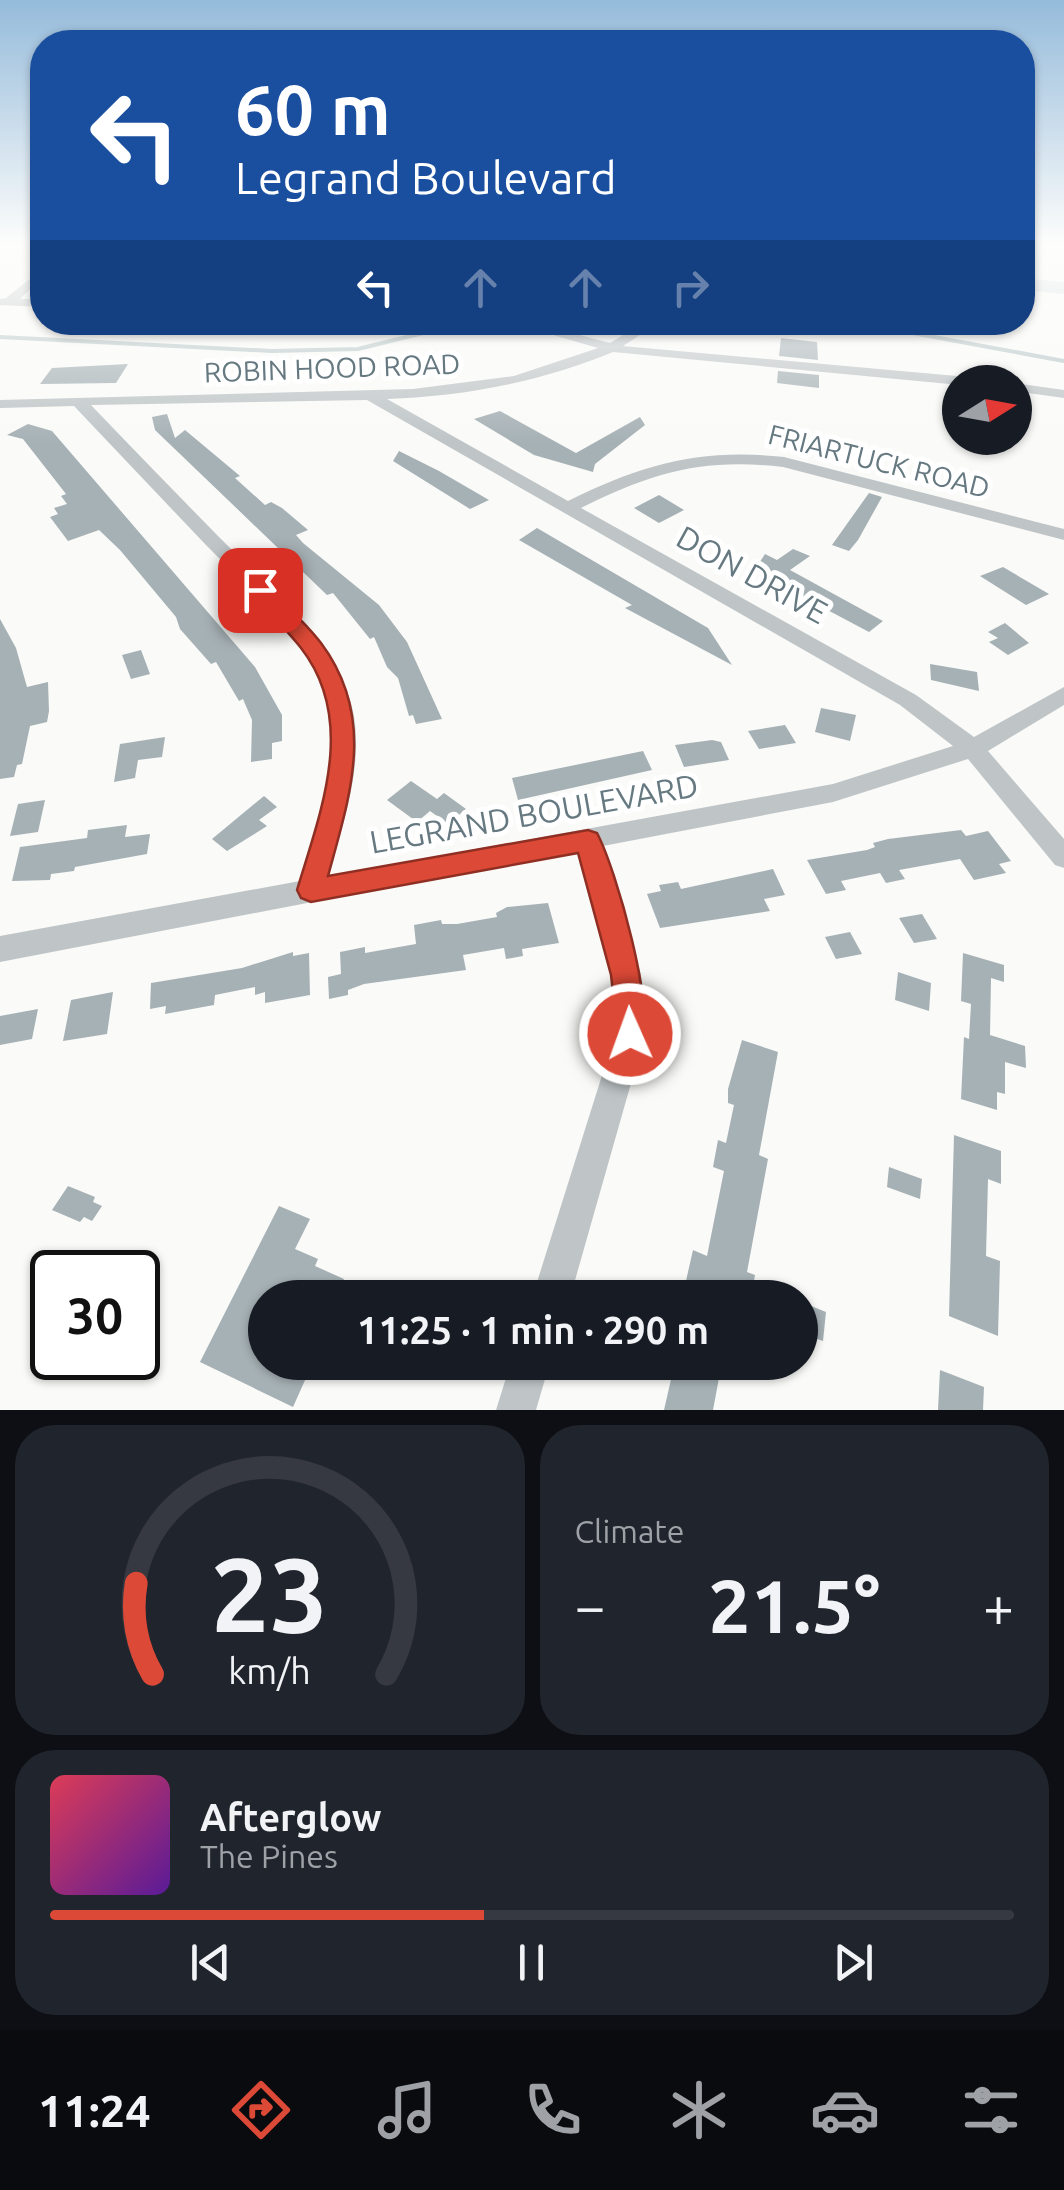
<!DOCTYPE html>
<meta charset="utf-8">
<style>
:root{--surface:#171b24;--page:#20242c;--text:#f1f3f6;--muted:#9ea1a6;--line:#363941;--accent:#dc4936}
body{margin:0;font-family:Ubuntu,sans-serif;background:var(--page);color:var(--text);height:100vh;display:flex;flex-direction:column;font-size:38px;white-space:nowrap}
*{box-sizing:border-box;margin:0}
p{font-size:32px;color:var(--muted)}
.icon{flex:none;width:55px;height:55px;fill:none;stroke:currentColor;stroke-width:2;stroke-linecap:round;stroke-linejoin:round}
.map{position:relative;height:1410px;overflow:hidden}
.side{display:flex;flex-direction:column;gap:15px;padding:15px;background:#0d0f14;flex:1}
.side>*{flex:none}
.top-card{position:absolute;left:30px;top:30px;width:1005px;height:305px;border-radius:40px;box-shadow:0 2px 8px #0004;background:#1a4fa0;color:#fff;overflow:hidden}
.needle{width:65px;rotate:79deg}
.controls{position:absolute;left:942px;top:365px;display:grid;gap:20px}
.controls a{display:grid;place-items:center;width:90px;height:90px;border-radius:50%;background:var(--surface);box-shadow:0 2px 8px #0004;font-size:50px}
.speed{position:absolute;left:30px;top:1250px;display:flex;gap:20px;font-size:50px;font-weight:700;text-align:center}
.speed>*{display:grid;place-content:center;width:130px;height:130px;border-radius:50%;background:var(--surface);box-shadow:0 2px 8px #0004;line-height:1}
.speed .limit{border:5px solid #111;border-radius:15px;background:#fff;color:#111}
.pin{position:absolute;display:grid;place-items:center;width:85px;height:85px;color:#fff;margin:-42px;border-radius:20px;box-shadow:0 5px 15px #0006}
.me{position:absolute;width:110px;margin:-55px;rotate:358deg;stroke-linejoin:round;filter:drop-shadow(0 0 8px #0008)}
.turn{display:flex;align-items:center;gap:35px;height:210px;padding:0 40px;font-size:45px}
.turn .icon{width:130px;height:130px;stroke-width:2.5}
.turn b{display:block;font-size:70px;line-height:85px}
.lanes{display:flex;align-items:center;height:95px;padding:0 40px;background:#0003;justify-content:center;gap:50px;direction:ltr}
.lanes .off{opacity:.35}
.big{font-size:75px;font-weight:700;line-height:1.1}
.side .tile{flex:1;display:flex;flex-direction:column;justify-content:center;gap:15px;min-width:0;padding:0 35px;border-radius:40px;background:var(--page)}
.side .dial{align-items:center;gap:0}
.dial svg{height:260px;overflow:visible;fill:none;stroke:var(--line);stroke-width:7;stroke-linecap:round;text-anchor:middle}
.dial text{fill:var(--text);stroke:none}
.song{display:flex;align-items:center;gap:30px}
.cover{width:120px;height:120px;border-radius:15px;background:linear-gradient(135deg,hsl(350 70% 55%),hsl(270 70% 35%))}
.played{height:10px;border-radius:5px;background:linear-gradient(90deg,var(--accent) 45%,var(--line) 45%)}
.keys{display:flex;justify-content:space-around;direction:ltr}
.heat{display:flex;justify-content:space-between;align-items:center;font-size:55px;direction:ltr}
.side .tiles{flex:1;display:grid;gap:15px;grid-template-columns:1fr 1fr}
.tile:last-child{grid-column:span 2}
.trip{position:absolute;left:248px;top:1280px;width:570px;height:100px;border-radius:50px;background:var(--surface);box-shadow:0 2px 8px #0004;font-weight:700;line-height:100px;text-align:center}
.dock{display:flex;height:160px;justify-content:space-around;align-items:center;background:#090b0e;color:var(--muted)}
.dock .icon{width:70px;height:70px}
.dock .current{color:var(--accent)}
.dock b{font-size:45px;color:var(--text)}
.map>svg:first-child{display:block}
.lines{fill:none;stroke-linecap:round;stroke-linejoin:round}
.stream{stroke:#b8c6c8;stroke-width:4}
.building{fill:#a6b1b5}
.street{fill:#bfc5c7;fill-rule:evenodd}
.primary{fill:#d6dcde;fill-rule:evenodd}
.route{fill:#dc4936;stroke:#8f2f23;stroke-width:2.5}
.labels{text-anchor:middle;stroke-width:10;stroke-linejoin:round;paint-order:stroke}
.far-street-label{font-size:28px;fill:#667981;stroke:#fff}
.street-label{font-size:32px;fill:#667981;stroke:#fff}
</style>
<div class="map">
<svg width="1064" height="1410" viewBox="0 0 1064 1410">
<rect width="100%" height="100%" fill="#fafaf8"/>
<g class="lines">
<!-- stream -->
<g class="stream">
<path d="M790 322 907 332 1064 361"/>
<path d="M0 337 272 351 358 349 468 322"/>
</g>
</g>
<!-- building -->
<g class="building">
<path d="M781 338 817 342 818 360 779 356Z"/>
<path d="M128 364 116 383 40 384 52 368Z"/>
<path d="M778 371 819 375V388L777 383Z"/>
<path d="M500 411 576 453 640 417 645 425 595 464 593 472 534 455 474 419Z"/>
<path d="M167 414 175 438 185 430 240 476 235 478 265 505 271 502 282 508 308 530 296 535 303 543 379 605 407 642 442 719 416 724 413 715 409 716 398 678 387 667 374 637 370 639 333 593 327 595 155 430 152 417Z"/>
<path d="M28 424 52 431 255 667 282 715V741L272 743V759L251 762 252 720 243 699 239 701 216 662 211 664 180 629 176 617 120 550 99 530 68 541 50 517 58 514 54 508 67 504 61 496 66 494 23 439 7 435Z"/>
<path d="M399 451 439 471 489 500 470 509 393 461Z"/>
<path d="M869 493 882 497 858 540 849 551 832 545Z"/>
<path d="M659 495 684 510 659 523 634 508Z"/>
<path d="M537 528 708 628 732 665 625 608 632 605 519 540Z"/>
<path d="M793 549 810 556 790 570 883 621 869 632 754 571 765 554 777 560Z"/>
<path d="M1003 567 1049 594 1026 605 980 576Z"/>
<path d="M0 619 16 648 27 687 48 682 49 711 47 722 30 726 22 764 17 765 14 777 0 779Z"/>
<path d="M1005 623 1029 643 1008 655 989 642 998 638 988 632Z"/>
<path d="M141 650 150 674 131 679 122 655Z"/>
<path d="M930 664 977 672 979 691 931 680Z"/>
<path d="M821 708 856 715 850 741 815 732Z"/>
<path d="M785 725 796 743 759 749 748 731Z"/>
<path d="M165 737 162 757 138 760 135 778 114 782 120 744Z"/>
<path d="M712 740 721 742 729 760 684 767 675 745Z"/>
<path d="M643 751 652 770 518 800 512 778Z"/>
<path d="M411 781 437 799 444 793 466 809 448 824 430 811 417 822 387 800Z"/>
<path d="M264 796 277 807 259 820 267 826 227 851 212 839Z"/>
<path d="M45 800 38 832 10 836 18 804Z"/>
<path d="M127 825 125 837 150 834 147 854 75 867 74 871 51 874 50 880 12 881 20 847 87 838 88 830Z"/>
<path d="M961 830 966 836 988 831 1011 861 999 864 1006 873 974 880 960 859 899 870 905 879 886 883 880 873 841 881 846 890 826 894 807 860 867 850 875 847 873 843 888 839Z"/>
<path d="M773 869 785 895 764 899 770 911 660 928 647 894 661 891 659 885 678 882 681 889Z"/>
<path d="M548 903 559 943 522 949 523 956 506 959 504 948 463 955 466 970 364 984 348 990V995L329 999 328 977 341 974 340 952 365 947V953L416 944 414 925 441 920 442 924H457L497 917 496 913 507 907Z"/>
<path d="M922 914 937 939 914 943 899 918Z"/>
<path d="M850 932 862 954 836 959 825 937Z"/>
<path d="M293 952V956L309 953 310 995 265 1003V992L255 995V987L215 995 214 1005 165 1014 166 1006 150 1009 151 983 242 968Z"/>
<path d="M963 953 1004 965V982L991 978 990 1035 1025 1046 1026 1068 1005 1062V1094L997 1092V1110L961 1099 964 1037 969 1039 971 1004 961 1001Z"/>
<path d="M898 972 931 983 929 1011 895 1000Z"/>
<path d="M113 992 107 1034 63 1041 71 1000Z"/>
<path d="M38 1009 32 1039 0 1045V1016Z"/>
<path d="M742 1040 778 1052 759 1155 768 1159 747 1272 755 1275 751 1298H692L683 1294 693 1250 707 1256 724 1171 713 1167 718 1140 726 1143 734 1105 728 1103V1089Z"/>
<path d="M954 1135 1001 1151V1184L988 1179 986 1256 1000 1261 998 1336 949 1316Z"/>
<path d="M889 1167 922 1179 920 1199 887 1187Z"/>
<path d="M68 1186 95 1197 93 1202 102 1206 92 1221 84 1217 80 1222 52 1210Z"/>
<path d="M279 1206 310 1219 295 1249 318 1259 315 1266 344 1279 336 1298H265V1362H305L304 1366 310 1369 293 1407 200 1362Z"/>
<path d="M806 1304 826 1312 823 1341 803 1334Z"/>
<path d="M675 1362H722L713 1410H664Z"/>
<path d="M940 1370 984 1387 983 1410H938Z"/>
</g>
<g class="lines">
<!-- street -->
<g class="street">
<path d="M42 269V278L20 299H42V307L0 305V299L6 298Z"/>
<path d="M508 322H531L610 343 644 322H660L623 346 979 378 986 382 960 385 613 352C540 382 466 396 387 399L568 501C643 464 700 448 784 457L1064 529V540L783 467C703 458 653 472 581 508L916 695 974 737 1064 687V705L988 751 1064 839V868L1055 865 968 759 833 802 603 846 641 975 645 1034 570 1298H532L615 1034 611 975 578 851 0 962V936L300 881C316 827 342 767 330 709 315 643 251 592 206 545 162 499 118 452 74 406L0 408V400L413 389 514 376 598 348ZM367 400 900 705 953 746 833 784 328 876C343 823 364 767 353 711 338 641 267 586 219 537 176 493 133 449 91 405Z"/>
<path d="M1015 383 1064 390V398L1015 391Z"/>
<path d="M511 1362H550L536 1410H496Z"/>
</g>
<!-- primary -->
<path class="primary" d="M1022 278 1064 282V294L1022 290Z"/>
</g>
<!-- sky -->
<linearGradient id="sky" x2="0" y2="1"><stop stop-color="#95bbdb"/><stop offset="0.55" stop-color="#fdfdfc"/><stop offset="1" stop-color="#fdfdfc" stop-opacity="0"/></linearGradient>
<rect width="1064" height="443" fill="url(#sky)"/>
<!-- route -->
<path class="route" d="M260 584 267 586C285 605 306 623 321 643 377 718 350 795 328 876L588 830 597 833C616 869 656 1009 641 1045L630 1049 619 1045 611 975 578 853 311 902 301 898 297 890C320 813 358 721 301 648 286 628 265 611 250 590Z"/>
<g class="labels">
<!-- far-street labels -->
<g class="far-street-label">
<text transform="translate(332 368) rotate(-2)" y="10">ROBIN HOOD ROAD</text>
<text transform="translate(879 461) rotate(14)" y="10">FRIARTUCK ROAD</text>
</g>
<!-- street labels -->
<g class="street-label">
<text transform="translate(752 575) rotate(29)" y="11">DON DRIVE</text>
<text transform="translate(534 814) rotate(-10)" y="11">LEGRAND BOULEVARD</text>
</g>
</g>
</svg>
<div class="controls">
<a><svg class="needle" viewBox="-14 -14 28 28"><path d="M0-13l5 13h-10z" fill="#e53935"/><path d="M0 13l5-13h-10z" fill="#9ea1a6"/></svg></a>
</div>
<div class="speed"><div class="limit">30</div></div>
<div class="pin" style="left:260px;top:590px;background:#d93025"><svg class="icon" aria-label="arrive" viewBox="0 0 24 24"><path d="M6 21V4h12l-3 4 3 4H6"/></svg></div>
<svg class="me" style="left:630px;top:1034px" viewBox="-20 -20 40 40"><circle r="17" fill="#dc4936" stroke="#fff" stroke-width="3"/><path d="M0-11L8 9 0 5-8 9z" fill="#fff"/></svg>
<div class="trip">11:25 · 1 min · 290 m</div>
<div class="top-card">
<div class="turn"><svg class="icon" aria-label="left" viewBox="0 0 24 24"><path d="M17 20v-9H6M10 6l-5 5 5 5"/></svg><div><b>60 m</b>Legrand Boulevard</div></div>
<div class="lanes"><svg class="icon" aria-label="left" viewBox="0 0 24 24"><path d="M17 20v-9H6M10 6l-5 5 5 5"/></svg><svg class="icon off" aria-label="ahead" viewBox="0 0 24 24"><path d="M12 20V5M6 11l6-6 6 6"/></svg><svg class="icon off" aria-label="ahead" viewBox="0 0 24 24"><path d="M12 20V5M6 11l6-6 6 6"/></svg><svg class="icon off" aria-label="right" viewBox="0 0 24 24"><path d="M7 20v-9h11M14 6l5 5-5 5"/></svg></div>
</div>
</div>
<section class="side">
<div class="tiles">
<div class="tile dial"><svg viewBox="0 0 100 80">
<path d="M14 69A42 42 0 1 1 86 69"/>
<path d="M14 69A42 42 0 0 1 9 41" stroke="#dc4936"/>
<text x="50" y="56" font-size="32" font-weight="700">23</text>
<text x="50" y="72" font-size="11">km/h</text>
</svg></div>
<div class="tile"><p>Climate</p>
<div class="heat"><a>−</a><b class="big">21.5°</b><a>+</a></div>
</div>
<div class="tile">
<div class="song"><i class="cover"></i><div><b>Afterglow</b><p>The Pines</p></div></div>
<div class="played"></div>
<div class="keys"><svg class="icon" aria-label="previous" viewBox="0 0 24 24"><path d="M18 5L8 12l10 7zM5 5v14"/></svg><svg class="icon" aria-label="pause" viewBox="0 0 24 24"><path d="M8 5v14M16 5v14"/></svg><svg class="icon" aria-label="next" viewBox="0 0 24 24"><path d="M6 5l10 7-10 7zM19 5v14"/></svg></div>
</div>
</div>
</section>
<nav class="dock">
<b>11:24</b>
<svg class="icon current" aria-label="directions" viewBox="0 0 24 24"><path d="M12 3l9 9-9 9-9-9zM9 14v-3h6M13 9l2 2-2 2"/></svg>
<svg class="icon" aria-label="music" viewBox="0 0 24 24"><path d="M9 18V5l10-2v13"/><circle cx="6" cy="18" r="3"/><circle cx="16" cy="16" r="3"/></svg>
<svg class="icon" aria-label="phone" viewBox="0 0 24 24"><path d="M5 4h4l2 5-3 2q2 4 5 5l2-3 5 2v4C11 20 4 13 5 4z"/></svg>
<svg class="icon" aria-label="climate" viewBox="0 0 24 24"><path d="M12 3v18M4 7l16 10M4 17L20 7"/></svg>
<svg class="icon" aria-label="car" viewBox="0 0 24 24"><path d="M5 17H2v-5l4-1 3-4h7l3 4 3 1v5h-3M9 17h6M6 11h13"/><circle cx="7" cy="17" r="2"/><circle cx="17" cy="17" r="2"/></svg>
<svg class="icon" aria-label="filters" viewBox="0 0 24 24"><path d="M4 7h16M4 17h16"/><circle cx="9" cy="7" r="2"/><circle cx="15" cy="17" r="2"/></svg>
</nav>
